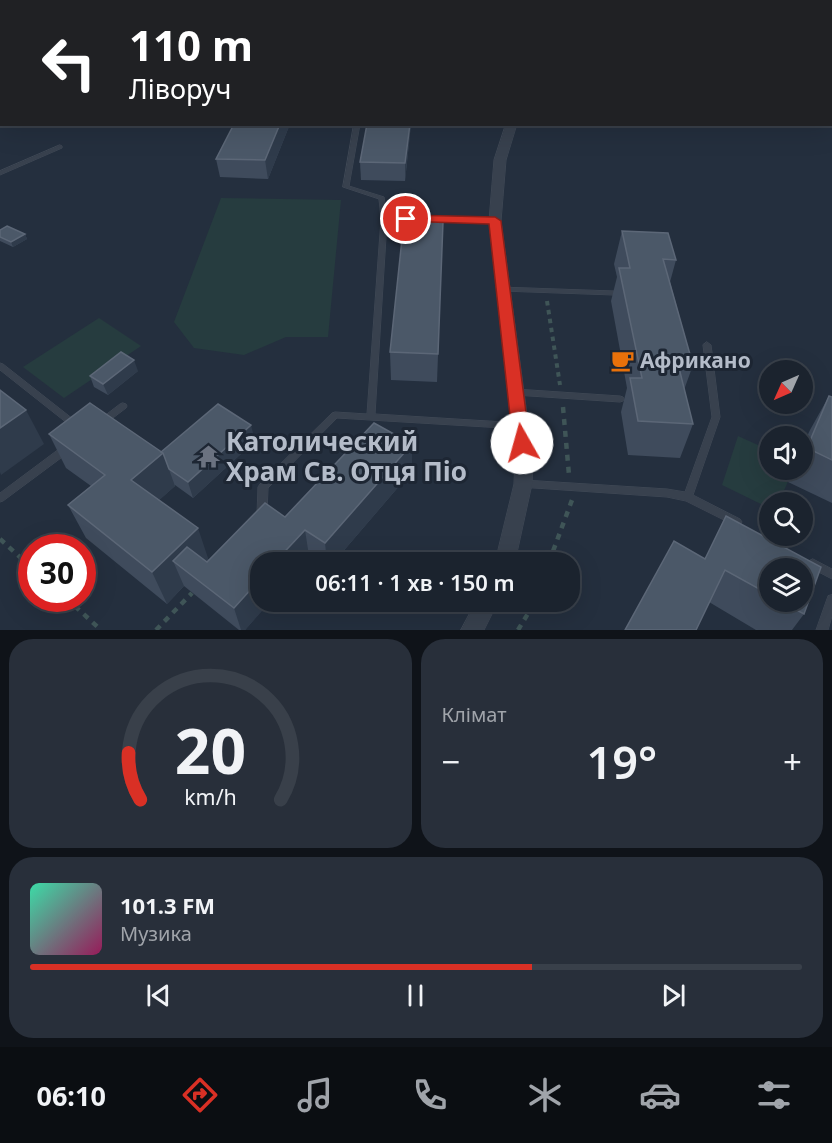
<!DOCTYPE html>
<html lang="uk">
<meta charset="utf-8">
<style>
:root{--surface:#1b232e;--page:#282f3a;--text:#f1f3f6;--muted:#a0a4aa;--line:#39404a;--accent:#d93025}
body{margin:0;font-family:"Noto Sans",sans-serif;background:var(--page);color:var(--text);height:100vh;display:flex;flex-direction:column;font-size:22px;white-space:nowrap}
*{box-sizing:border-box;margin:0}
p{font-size:20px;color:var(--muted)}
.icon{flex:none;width:33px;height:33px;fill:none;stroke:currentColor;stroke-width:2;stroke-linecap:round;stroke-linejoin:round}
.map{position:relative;height:630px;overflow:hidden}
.panel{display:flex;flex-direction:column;gap:9px;padding:9px;background:#0f1319;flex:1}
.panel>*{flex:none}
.top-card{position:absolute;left:0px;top:0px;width:832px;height:126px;box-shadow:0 6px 24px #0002,0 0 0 2px var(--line);background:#202124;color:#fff;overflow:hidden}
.needle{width:39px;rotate:225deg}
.controls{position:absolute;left:759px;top:360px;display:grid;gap:12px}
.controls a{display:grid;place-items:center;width:54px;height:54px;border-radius:50%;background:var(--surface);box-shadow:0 6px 24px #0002,0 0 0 2px var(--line);font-size:30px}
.speed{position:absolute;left:18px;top:534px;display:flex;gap:12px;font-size:30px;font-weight:700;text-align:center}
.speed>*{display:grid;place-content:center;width:78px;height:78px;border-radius:50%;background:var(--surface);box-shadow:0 6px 24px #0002,0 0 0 2px var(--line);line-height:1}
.speed .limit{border:9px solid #d22;background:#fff;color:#111}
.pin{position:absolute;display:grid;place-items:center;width:51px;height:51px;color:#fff;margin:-26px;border:3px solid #fff;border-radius:50%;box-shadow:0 2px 6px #0007}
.me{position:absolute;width:66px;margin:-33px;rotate:353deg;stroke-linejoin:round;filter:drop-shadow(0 0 4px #0008)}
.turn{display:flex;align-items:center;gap:21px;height:126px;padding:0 30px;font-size:27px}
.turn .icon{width:78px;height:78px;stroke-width:2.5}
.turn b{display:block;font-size:42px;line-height:51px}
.big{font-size:45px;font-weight:600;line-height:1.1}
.panel .widget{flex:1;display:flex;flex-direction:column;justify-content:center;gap:9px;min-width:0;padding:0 21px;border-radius:24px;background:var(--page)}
.panel .dial{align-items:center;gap:0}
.dial svg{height:156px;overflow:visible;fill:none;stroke:var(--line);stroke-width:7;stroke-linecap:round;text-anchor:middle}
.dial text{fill:var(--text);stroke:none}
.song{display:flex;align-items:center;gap:18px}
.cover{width:72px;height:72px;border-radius:9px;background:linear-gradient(135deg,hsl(160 70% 55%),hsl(330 70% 35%))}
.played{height:6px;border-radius:3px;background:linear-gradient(90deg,var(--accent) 65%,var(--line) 65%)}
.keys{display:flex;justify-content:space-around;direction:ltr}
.heat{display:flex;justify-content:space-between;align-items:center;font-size:33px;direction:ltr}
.panel .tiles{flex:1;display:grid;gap:9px;grid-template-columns:1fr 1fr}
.widget:last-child{grid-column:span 2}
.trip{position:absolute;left:250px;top:552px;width:330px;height:60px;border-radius:24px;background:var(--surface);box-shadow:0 6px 24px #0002,0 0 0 2px var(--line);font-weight:600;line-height:60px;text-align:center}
.tab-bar{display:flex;height:96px;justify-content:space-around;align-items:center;background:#0b0e12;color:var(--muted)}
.tab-bar .icon{width:42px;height:42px}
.tab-bar .on{color:var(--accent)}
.tab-bar b{font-size:27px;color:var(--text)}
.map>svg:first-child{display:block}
.green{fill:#263c3f}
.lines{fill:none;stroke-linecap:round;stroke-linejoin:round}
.service-casing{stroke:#414a57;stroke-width:1}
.minor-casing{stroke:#414a57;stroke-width:1}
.secondary-casing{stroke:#414a57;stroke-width:2}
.path-far2{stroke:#3f5557;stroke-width:2;stroke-dasharray:3 3;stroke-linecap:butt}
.path-far1{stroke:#3f5557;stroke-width:4;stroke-dasharray:4.5 4.5;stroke-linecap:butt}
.path{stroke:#3f5557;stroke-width:4.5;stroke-dasharray:6 6;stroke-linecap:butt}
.service{fill:#38414e;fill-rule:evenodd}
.minor{fill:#38414e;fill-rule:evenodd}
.secondary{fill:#465061;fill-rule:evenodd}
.wall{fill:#3f4b5c;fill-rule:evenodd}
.shaded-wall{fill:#2f3b4b}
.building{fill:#4b5868;stroke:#5c6777;stroke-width:1.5}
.route{fill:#d93025;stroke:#8d1f18;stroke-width:1.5}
.labels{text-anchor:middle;stroke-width:6;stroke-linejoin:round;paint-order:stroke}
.poi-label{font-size:21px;font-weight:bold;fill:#b4bcc9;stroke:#1d2633;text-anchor:start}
.near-poi-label{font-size:26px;font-weight:bold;fill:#b4bcc9;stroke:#1d2633;text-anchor:start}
</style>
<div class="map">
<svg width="832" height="630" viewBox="0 0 832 630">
<rect width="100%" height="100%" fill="#242f3e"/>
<!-- green -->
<g class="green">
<path d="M221 198 341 200 328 337H286L244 355 194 348 174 322Z"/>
<path d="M99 318 141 346 64 398 23 367Z"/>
<path d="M738 436 769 450 770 470H793L779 502H770L769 508 722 485Z"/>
</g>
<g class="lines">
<defs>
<g id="service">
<path d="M124 0H129L132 2H126Z"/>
<rect x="0" y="27" width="2" height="3"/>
<path d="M354 124H360L349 186 384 197 387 217 495 219 498 221 495 223 387 221 375 414 520 423 523 424 524 426 523 428 520 429 337 418 268 488 267 514 265 517 262 518 259 517 257 514 258 487 260 484 332 413 335 412 367 414 381 219 379 199 343 187Z"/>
<path d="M60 145 62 146V148L0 175V171Z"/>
<path d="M499 287 614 291 618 293 614 295 502 291 498 289Z"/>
<path d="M707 342 711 345 720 417 693 495 740 519 742 522 740 525 737 526 734 525 686 501 667 497 520 487 518 484 520 481 523 480 667 489 685 492 712 417 703 345Z"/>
<path d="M0 363 3 364 78 423 79 425 78 427 75 428 72 427 0 370Z"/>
<path d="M515 389 620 396 623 397 624 399 623 401 620 402 515 395 512 394 511 392 512 390Z"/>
<path d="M123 403 126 404 127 406 126 408 105 424 102 425 99 424 98 422 99 420 120 404Z"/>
<path d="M66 445 69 446 71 449 69 452 3 501 0 502V493L63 446Z"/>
<path d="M813 559 832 569V579L809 567 808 564 809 561Z"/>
<path d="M832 595V616L828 630H816L828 596Z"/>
</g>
<g id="minor">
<path d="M506 124H517L506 160 501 221 533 459 532 484 515 562H495L514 484 515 459 489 221 494 160Z"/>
<path d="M476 602H498L484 630H461Z"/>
</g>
<g id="secondary">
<path d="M113 0H128L112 2Z"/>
<rect x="0" y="39" width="2" height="8"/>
</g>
</defs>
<!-- service casing -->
<use href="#service" class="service-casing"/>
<!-- minor casing -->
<use href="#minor" class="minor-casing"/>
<!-- secondary casing -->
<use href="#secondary" class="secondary-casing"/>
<!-- path-far2 -->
<g class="path-far2">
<path d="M96 2 101 0"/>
<path d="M664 2 680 0"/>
</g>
<!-- path-far1 -->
<path class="path-far1" d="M547 301 560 385"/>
<!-- path -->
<g class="path">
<path d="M563 407 569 475"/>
<path d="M0 539 32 568"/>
<path d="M549 562 572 500"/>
<path d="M66 598 101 630"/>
<path d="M156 630 192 593"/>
<path d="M518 630 535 602"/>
</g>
<!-- service -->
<use href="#service" class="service"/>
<!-- minor -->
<use href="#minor" class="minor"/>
<!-- secondary -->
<use href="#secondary" class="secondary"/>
</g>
<!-- wall -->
<g class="wall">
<rect x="165" y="0" width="86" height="2"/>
<path d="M0 53H2V71L0 70Z"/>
<path d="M234 124H290L268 179 220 177 216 159Z"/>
<path d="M411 124 405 181 361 180 360 162Z"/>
<path d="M443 222 437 382 391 380 390 352Z"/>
<path d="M0 230 25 234 27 239 13 247 0 241Z"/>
<path d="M622 231 676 260 670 282 693 365 684 390 693 424 680 458 628 455 621 412 627 388 611 301 617 277 614 264Z"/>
<path d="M138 371 108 395 94 387 90 376Z"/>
<path d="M829 396 832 397V503L788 482 793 470H802V447L810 430Z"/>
<path d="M49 434 161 452 255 441 193 498 175 485V486L159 500 209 560 285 517 412 471 334 562H318L309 556 245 630H239L184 586 167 604 86 538 68 505 91 486 66 468Z"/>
<path d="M726 516 821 567 804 614 792 630H756L709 602 696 630H625L674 541 705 559ZM770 568H802V602H770Z"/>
</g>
<!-- shaded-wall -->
<g class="shaded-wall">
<path d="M7 0H24V2H2Z"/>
<path d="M242 0H251V2H239Z"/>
<rect x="0" y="2" width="2" height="13"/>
<path d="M280 124H290L268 179 265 160Z"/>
<path d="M410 124H411L405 181V163Z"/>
<path d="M25 234 27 239 13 247 11 242Z"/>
<path d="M134 360 138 371 108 395 103 384Z"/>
<path d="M26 410 44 444 1 475 0 472V428Z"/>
<path d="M251 425 255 441 193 498 188 482Z"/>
<path d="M412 444V471L334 562H327L325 543Z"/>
<path d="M163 453 175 486 145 513 131 480Z"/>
<path d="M198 528 209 561 194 577 173 561 184 586 167 604 152 572Z"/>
<path d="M305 530 309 556 304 562H275Z"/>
<path d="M261 578V602H270L245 630H241L234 608Z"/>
</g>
<!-- building -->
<g class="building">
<path d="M194 0H242L239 2H201Z"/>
<rect x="290" y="0" width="23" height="2"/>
<path d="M234 124H280L265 160 216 159Z"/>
<path d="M367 124H410L405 163 360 162Z"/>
<path d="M404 220 443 222 438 354 390 352Z"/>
<path d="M7 226 25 234 11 242 0 237V230Z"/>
<path d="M622 231 668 233 676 260 663 259 693 365 678 364 693 424 638 421 630 378H642L619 268H630Z"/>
<path d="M121 352 134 360 103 384 90 376Z"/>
<path d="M0 390 26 410 0 428Z"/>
<path d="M829 396 832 397V460L807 448Z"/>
<path d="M90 403 163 453 131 480 198 528 152 572 68 505 105 475 49 434Z"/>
<path d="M218 404 251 425 188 482 169 469 163 453 161 452Z"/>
<path d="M374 423 412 444 325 543 305 530 275 562H261V578L234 608 173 561 187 547 207 562 265 503 285 517Z"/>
<path d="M726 516 821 567 804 614 781 602H802V568H770V595L725 570 696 630H625L674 541 705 559Z"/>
</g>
<!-- route -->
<path class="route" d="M406 215 495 217 501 221 530 443 527 447 522 449 516 447 513 443 489 224 402 221V217Z"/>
<!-- icons -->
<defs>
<symbol id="cafe-bare" viewBox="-9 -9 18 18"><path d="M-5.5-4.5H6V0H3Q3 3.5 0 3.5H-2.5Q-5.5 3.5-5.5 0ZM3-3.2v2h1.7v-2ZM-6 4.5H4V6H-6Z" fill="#e8710a" stroke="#1d2633" stroke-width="2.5" paint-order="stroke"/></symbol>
<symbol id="temple-bare" viewBox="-9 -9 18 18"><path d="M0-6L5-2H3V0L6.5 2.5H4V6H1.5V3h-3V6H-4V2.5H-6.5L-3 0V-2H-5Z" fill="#6b7280" stroke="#1d2633" stroke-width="2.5" paint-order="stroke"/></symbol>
</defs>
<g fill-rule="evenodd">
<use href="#cafe-bare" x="606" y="344" width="33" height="33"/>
<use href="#temple-bare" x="192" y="440" width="33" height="33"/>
</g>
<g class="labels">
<!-- poi labels -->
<g class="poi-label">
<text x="640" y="368">Африкано</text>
</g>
<!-- near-poi labels -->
<g class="near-poi-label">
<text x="226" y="451">Католический<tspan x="226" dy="30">Храм Св. Отця Піо</tspan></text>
</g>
</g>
</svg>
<div class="controls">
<a><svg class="needle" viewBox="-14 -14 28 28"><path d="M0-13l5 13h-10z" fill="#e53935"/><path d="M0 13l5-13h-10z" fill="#a0a4aa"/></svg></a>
<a><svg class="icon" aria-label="sound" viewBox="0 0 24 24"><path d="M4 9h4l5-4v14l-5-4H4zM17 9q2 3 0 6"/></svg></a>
<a><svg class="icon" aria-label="search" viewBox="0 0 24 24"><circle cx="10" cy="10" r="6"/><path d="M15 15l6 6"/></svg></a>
<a><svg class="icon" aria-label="layers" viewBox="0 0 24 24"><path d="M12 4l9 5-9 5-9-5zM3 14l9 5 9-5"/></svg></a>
</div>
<div class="speed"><div class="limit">30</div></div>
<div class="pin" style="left:406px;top:219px;background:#d93025"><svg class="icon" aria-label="arrive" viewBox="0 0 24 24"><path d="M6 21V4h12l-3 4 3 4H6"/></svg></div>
<svg class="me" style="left:522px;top:443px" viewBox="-20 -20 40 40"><circle r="19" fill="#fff"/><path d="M0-13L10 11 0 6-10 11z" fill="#d93025"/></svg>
<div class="trip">06:11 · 1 хв · 150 m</div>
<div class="top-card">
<div class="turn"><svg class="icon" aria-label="left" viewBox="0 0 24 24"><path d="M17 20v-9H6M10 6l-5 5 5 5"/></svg><div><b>110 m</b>Ліворуч</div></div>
</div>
</div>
<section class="panel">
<div class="tiles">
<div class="widget dial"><svg viewBox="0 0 100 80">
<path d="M14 69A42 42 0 1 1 86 69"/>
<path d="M14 69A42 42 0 0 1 8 45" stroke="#d93025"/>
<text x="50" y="56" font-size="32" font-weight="700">20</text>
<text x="50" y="72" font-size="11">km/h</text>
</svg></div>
<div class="widget"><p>Клімат</p>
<div class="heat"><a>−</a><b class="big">19°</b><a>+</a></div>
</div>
<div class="widget">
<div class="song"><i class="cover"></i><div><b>101.3 FM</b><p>Музика</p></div></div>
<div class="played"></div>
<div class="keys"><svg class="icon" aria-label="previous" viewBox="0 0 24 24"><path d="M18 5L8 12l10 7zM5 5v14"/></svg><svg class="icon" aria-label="pause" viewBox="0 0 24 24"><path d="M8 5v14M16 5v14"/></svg><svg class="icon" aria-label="next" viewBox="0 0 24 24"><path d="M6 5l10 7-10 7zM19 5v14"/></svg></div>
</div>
</div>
</section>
<nav class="tab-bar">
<b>06:10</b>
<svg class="icon on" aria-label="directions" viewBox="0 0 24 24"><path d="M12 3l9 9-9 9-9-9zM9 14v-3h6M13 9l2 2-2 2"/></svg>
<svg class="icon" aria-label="music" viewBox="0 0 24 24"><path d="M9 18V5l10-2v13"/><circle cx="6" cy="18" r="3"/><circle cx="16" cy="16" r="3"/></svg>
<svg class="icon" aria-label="phone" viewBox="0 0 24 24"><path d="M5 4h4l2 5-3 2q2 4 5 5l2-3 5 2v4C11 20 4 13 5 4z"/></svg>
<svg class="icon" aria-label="climate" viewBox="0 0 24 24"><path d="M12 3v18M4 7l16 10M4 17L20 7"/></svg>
<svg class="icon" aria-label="car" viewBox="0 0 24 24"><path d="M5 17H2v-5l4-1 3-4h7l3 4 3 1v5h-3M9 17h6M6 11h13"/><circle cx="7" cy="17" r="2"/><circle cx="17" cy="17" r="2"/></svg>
<svg class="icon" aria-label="filters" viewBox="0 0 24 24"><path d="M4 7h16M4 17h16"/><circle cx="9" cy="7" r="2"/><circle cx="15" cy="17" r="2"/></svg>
</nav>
